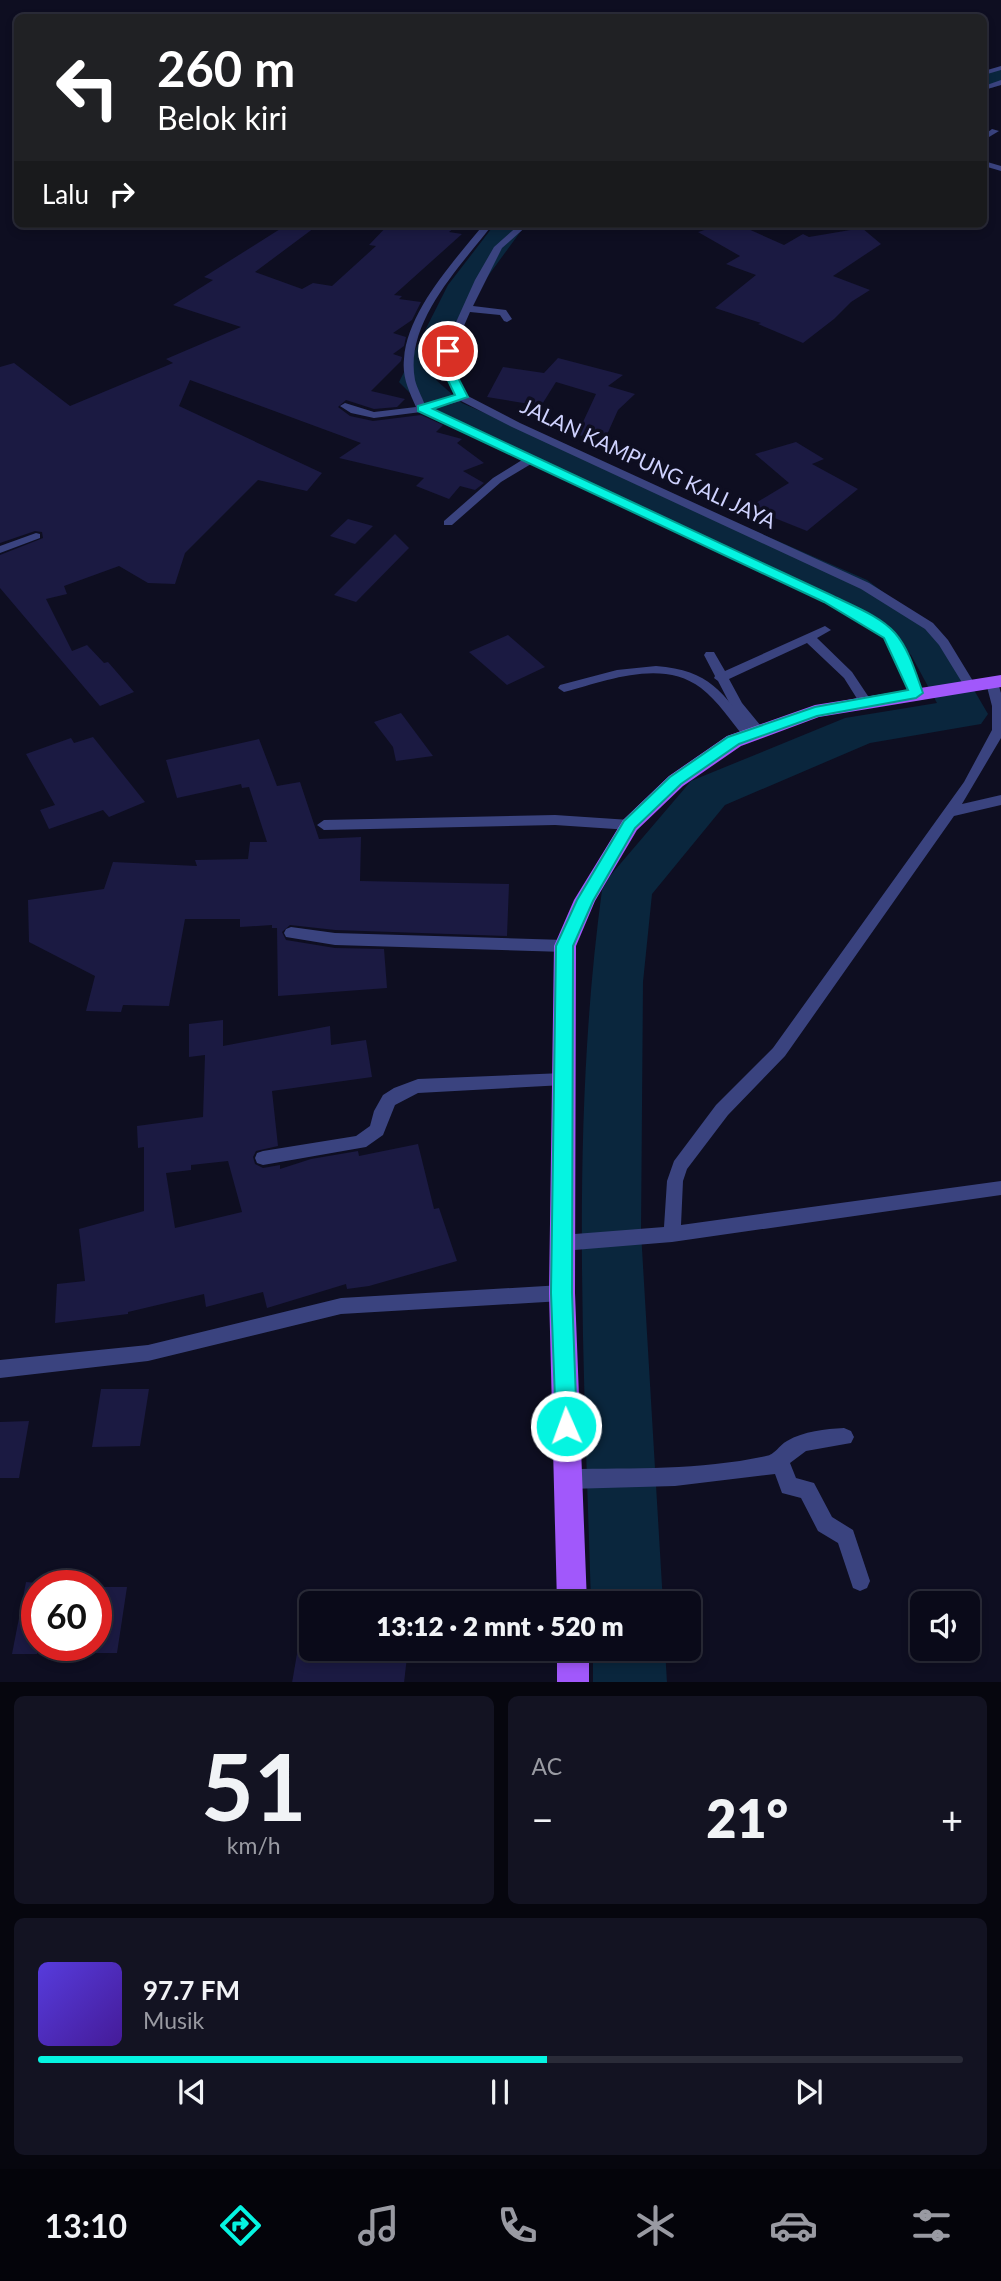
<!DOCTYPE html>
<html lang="id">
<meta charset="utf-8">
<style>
:root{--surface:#0a0a19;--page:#131322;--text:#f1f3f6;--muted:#999aa2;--line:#2a2b38;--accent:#05f4e1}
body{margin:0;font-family:Lato,sans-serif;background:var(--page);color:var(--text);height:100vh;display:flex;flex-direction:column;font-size:26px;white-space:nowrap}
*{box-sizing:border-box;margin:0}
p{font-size:23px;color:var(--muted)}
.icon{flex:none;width:38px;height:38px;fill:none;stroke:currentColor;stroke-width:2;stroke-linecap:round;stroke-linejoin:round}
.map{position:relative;height:1682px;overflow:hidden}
.drawer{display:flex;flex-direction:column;gap:14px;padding:14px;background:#06060e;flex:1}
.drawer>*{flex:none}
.hud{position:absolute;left:14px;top:14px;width:973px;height:214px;border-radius:10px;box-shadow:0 4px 10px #0003,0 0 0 2px var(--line);background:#202124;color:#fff;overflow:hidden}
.fabs{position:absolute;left:910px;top:1591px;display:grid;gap:14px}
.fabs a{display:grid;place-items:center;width:70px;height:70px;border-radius:10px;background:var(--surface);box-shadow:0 4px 10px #0003,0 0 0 2px var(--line);font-size:35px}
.speed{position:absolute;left:21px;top:1570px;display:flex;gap:14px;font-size:35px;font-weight:700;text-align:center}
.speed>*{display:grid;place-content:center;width:91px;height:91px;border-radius:50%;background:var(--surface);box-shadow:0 4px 10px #0003,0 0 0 2px var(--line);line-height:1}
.speed .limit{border:10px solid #d22;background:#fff;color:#111}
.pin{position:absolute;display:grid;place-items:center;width:60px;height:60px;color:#fff;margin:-30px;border:4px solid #fff;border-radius:50%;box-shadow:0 2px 7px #0007}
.me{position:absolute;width:77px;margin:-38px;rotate:358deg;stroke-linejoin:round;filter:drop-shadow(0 0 5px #0008)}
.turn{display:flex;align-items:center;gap:24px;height:147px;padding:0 28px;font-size:32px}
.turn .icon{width:91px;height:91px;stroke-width:2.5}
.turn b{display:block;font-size:49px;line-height:60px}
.then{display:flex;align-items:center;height:66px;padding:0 28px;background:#0003;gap:14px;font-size:26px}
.big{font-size:52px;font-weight:800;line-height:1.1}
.drawer .tile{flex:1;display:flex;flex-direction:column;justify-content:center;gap:10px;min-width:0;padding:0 24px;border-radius:10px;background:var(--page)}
.drawer .dial{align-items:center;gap:0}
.dial b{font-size:91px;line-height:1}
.song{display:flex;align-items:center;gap:21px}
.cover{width:84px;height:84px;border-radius:10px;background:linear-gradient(135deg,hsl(250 70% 55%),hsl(260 70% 35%))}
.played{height:7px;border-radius:4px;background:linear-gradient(90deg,var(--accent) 55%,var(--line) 55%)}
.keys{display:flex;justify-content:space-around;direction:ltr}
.heat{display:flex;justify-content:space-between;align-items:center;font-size:38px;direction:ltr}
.drawer .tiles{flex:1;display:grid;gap:14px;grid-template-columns:1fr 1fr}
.tile:last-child{grid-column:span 2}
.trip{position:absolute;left:299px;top:1591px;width:402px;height:70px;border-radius:10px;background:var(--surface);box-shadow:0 4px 10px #0003,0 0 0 2px var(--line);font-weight:800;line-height:70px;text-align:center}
.tabs{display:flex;height:112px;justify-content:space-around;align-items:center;background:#04040a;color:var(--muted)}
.tabs .icon{width:49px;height:49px}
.tabs .on{color:var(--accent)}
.tabs b{font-size:32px;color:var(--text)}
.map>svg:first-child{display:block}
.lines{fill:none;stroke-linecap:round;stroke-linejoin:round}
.river{fill:#0a263d;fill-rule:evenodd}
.building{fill:#1b1a42;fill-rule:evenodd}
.lane{fill:#3a437f;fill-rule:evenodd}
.street{fill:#3a437f;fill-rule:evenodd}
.primary{fill:#a158fb;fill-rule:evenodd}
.route{fill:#05f4e1;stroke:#039f92;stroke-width:2}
.labels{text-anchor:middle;stroke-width:7;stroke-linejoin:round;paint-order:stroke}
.far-street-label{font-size:21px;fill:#cfd2fe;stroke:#0e0e21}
</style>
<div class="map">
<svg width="1001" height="1683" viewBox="0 0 1001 1683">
<rect width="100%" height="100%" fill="#0e0e21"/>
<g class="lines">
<!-- river -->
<g class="river">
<path d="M1001 69V85L984 90V74Z"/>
<path d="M495 224H526L480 287 436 380 462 403 867 580 943 637 988 714 981 724 870 743 725 805 652 894 643 982 641 1232 663 1603H591C584 1365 570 1126 602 890L609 877 691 781 845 718 937 703 911 655 837 598 436 419 399 382 448 285Z"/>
<path d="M593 1648H665L667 1683H593Z"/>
</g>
</g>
<!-- building -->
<g class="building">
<path d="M288 224H312L314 228 255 272 302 289 313 283 332 286 376 246 369 245 389 224H459L449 232 462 234 394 295 402 296 399 299 421 302 412 320 393 333 406 337 404 346 393 354 402 357 401 361 371 391 405 399 397 407 374 409 346 400 338 407 350 416 373 421 421 415 443 425 436 432 462 439 457 443 484 463 463 471 484 483 475 490 460 486 449 499 416 486 424 478 339 458 361 443 190 380 179 406 322 473 307 491 258 480 185 553 175 584 148 583 119 566 64 586 67 594 46 599 72 651 87 645 104 663 108 662 134 692 100 706 0 588V555L43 538 42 532 35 531 0 543V367L14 363 70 406 173 363 166 359 241 327 173 305 213 280 204 277Z"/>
<path d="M724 224H737L784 245 803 234 809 237 862 228 881 244 833 276 870 290 851 302 834 319 803 343 758 324 761 323 715 308 756 275 726 264 740 256 698 232Z"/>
<path d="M558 358 623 375 608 386 635 394 618 410 605 439 577 435 596 394 556 382 541 406 487 397 503 367 544 373Z"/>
<path d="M796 442 824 459 812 464 858 489 807 531 772 517 765 521 744 510 789 483 755 454Z"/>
<path d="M348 519 373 526 355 544 330 536Z"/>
<path d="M395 534 409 548 356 602 334 595Z"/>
<path d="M508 635 545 667 507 685 469 652Z"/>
<path d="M401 713 433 756 396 761 393 747 374 722Z"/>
<path d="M93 737 145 802 109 817 103 810 49 829 40 810 55 805 26 754 71 738 74 743Z"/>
<path d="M259 739 277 786 300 782 319 839 361 837 360 881 509 884 507 936 335 930 290 925 282 932 286 940 335 948 384 949 387 988 278 996 277 928H272V925L240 927V919H185L169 1006 123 1005 121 1012 86 1011 95 976 29 942 28 900 104 889 113 862 197 866 195 860 248 859 250 842H267L249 787 242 788 241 784 177 798 166 760Z"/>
<path d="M223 1020V1046L330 1026 331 1045 366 1040 372 1077 272 1091 278 1146 256 1151 253 1157 255 1164 263 1168 280 1165V1169L311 1159 358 1151 359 1156 418 1144 434 1209 439 1208 457 1261 369 1286 347 1289 346 1284 267 1308 263 1292 206 1307 204 1294 128 1312V1314L55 1323 57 1284 85 1281 79 1229 144 1211V1147L138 1148 137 1126 203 1117 205 1055 189 1057V1024ZM228 1161 242 1212 175 1228 166 1173 191 1170V1165Z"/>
<path d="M101 1389H149L140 1446 92 1447Z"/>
<path d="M29 1421 19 1478H0V1422Z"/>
<path d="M26 1582 37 1583V1654H12Z"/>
<path d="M96 1587H127L117 1653H96Z"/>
<path d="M298 1648H408L404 1683H292Z"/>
</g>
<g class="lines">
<!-- lane -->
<path class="lane" d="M825 626 831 630 817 638 852 672 872 702 871 705H861L844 678 807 643 729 679 742 703 765 731 758 735 753 734 732 708 718 681 714 678 715 676 704 655 706 652H714L725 671Z"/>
<!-- street -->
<g class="street">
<path d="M1001 66V70L984 75V71Z"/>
<path d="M1001 80V85L984 90V86Z"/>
<path d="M992 129 999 131 984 140V135Z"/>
<path d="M984 161 1001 166V171L984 166Z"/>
<path d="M484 224H493C461 266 404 322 415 380 417 388 422 397 425 405L456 396 442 368 443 351 475 280 494 247 520 224H529L502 248 473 306 506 310 512 319 507 322 504 321 500 315 470 312 453 351 452 368 466 395 520 423 869 583 933 623 948 640 976 686 974 689H966L939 645 925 629 861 589 512 427 461 401 431 409 833 596 894 632 910 661 922 693 921 696H911L898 661 885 637 825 602 531 464 501 482 452 525H444V521L493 478 522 460 421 412 374 418 351 413 340 406 345 403 374 412 416 407C409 391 402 377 404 359 407 311 455 260 484 224Z"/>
<path d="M36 533 40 534V538L0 553V546Z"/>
<path d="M656 666C711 670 721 693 754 731L756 734 754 737H744C731 721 718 701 701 688 662 658 606 681 564 692L558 688 560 685 617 670Z"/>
<path d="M992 679 998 683 1001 693V738L962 804 1001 795V805L954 816 785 1056 728 1115 687 1169 683 1181 681 1225 1001 1181V1195L672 1242 562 1251 556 1248 553 1243 556 1238 562 1235 664 1227 667 1181 674 1161 716 1105 773 1048 964 782 992 730V706L986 683Z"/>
<path d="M555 815 630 820 637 825 630 830 555 825 324 830 317 825 324 820Z"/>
<path d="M291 927 335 933 565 940 570 942 572 946 570 950 565 952 335 945 286 937 284 933 286 929Z"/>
<path d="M564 1073 570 1074 572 1079 570 1084 564 1085 418 1093 395 1105 383 1135 366 1147 263 1165 257 1163 255 1158 257 1153 263 1151 356 1136 370 1126 374 1111 383 1095 394 1088 418 1079Z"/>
<path d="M562 1285 568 1287 571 1293 568 1299 562 1301 341 1314 148 1361 0 1378V1360L148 1345 341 1298Z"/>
<path d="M844 1428 851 1431 854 1437 851 1443 806 1451 790 1463 796 1478 814 1483 832 1517 853 1530 870 1581 867 1588 860 1591 853 1588 838 1543 818 1531 801 1498 782 1493 775 1474 675 1486 568 1489 561 1486 558 1479 561 1472 568 1469C634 1468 701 1470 766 1456 775 1455 779 1445 787 1441 804 1431 825 1429 844 1428Z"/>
</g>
<!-- primary -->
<g class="primary">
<path d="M1001 675V687L819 717 741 746 683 786 637 830 595 901 576 946 575 1293 587 1603H557L549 1293 554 946 574 900 623 820 669 776 727 736 815 705Z"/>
<rect x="557" y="1648" width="32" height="35"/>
</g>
</g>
<!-- route -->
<path class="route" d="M448 348 454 351 453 368 468 397 433 409 833 596C853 606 880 616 895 633 909 649 916 674 923 693L916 698 817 716 739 744 681 784 635 828 593 901 573 946 572 1293 577 1426 574 1433 566 1436 559 1433 556 1426 551 1293 556 946 577 900 624 821 670 777 728 737 815 707 908 690 884 638 824 602 418 411V406L455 395 442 368V351Z"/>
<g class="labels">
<!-- far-street labels -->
<g class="far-street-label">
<text transform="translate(648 464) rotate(25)" y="7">JALAN KAMPUNG KALI JAYA</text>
</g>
</g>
</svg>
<div class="fabs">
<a><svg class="icon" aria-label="sound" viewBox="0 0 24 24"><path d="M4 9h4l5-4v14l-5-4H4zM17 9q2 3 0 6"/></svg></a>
</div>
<div class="speed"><div class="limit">60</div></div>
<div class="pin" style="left:448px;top:351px;background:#d93025"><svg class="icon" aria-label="arrive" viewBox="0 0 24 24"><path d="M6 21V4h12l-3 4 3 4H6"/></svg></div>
<svg class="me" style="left:566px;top:1426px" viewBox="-20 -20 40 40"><circle r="17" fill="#05f4e1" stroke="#fff" stroke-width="3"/><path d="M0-11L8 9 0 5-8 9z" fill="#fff"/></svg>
<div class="trip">13:12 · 2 mnt · 520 m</div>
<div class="hud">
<div class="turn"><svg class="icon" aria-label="left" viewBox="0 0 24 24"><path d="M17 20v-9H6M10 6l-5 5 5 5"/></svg><div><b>260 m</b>Belok kiri</div></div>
<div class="then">Lalu<svg class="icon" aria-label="right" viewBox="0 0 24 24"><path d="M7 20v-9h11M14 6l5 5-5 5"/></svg></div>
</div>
</div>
<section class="drawer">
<div class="tiles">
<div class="tile dial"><b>51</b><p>km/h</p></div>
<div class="tile"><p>AC</p>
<div class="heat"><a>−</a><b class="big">21°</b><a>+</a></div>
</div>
<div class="tile">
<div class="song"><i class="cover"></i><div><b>97.7 FM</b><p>Musik</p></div></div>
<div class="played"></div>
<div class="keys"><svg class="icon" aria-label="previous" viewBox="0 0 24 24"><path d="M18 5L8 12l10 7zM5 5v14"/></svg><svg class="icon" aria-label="pause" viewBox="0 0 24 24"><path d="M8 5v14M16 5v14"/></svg><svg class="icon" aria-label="next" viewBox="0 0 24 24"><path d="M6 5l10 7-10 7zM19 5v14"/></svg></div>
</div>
</div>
</section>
<nav class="tabs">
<b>13:10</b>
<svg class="icon on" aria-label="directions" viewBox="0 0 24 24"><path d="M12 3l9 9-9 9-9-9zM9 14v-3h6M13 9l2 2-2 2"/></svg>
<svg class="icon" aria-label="music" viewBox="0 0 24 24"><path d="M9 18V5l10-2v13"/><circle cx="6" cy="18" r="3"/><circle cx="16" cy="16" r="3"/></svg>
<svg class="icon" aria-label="phone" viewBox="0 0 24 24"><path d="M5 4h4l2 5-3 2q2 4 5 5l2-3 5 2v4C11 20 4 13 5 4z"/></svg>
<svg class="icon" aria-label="climate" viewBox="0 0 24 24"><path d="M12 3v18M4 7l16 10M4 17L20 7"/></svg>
<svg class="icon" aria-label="car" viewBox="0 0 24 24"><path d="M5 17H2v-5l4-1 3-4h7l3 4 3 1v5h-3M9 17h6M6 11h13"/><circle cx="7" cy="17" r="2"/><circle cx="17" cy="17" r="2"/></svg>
<svg class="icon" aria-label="filters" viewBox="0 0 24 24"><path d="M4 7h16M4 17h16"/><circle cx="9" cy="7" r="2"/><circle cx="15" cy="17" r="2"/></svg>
</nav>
